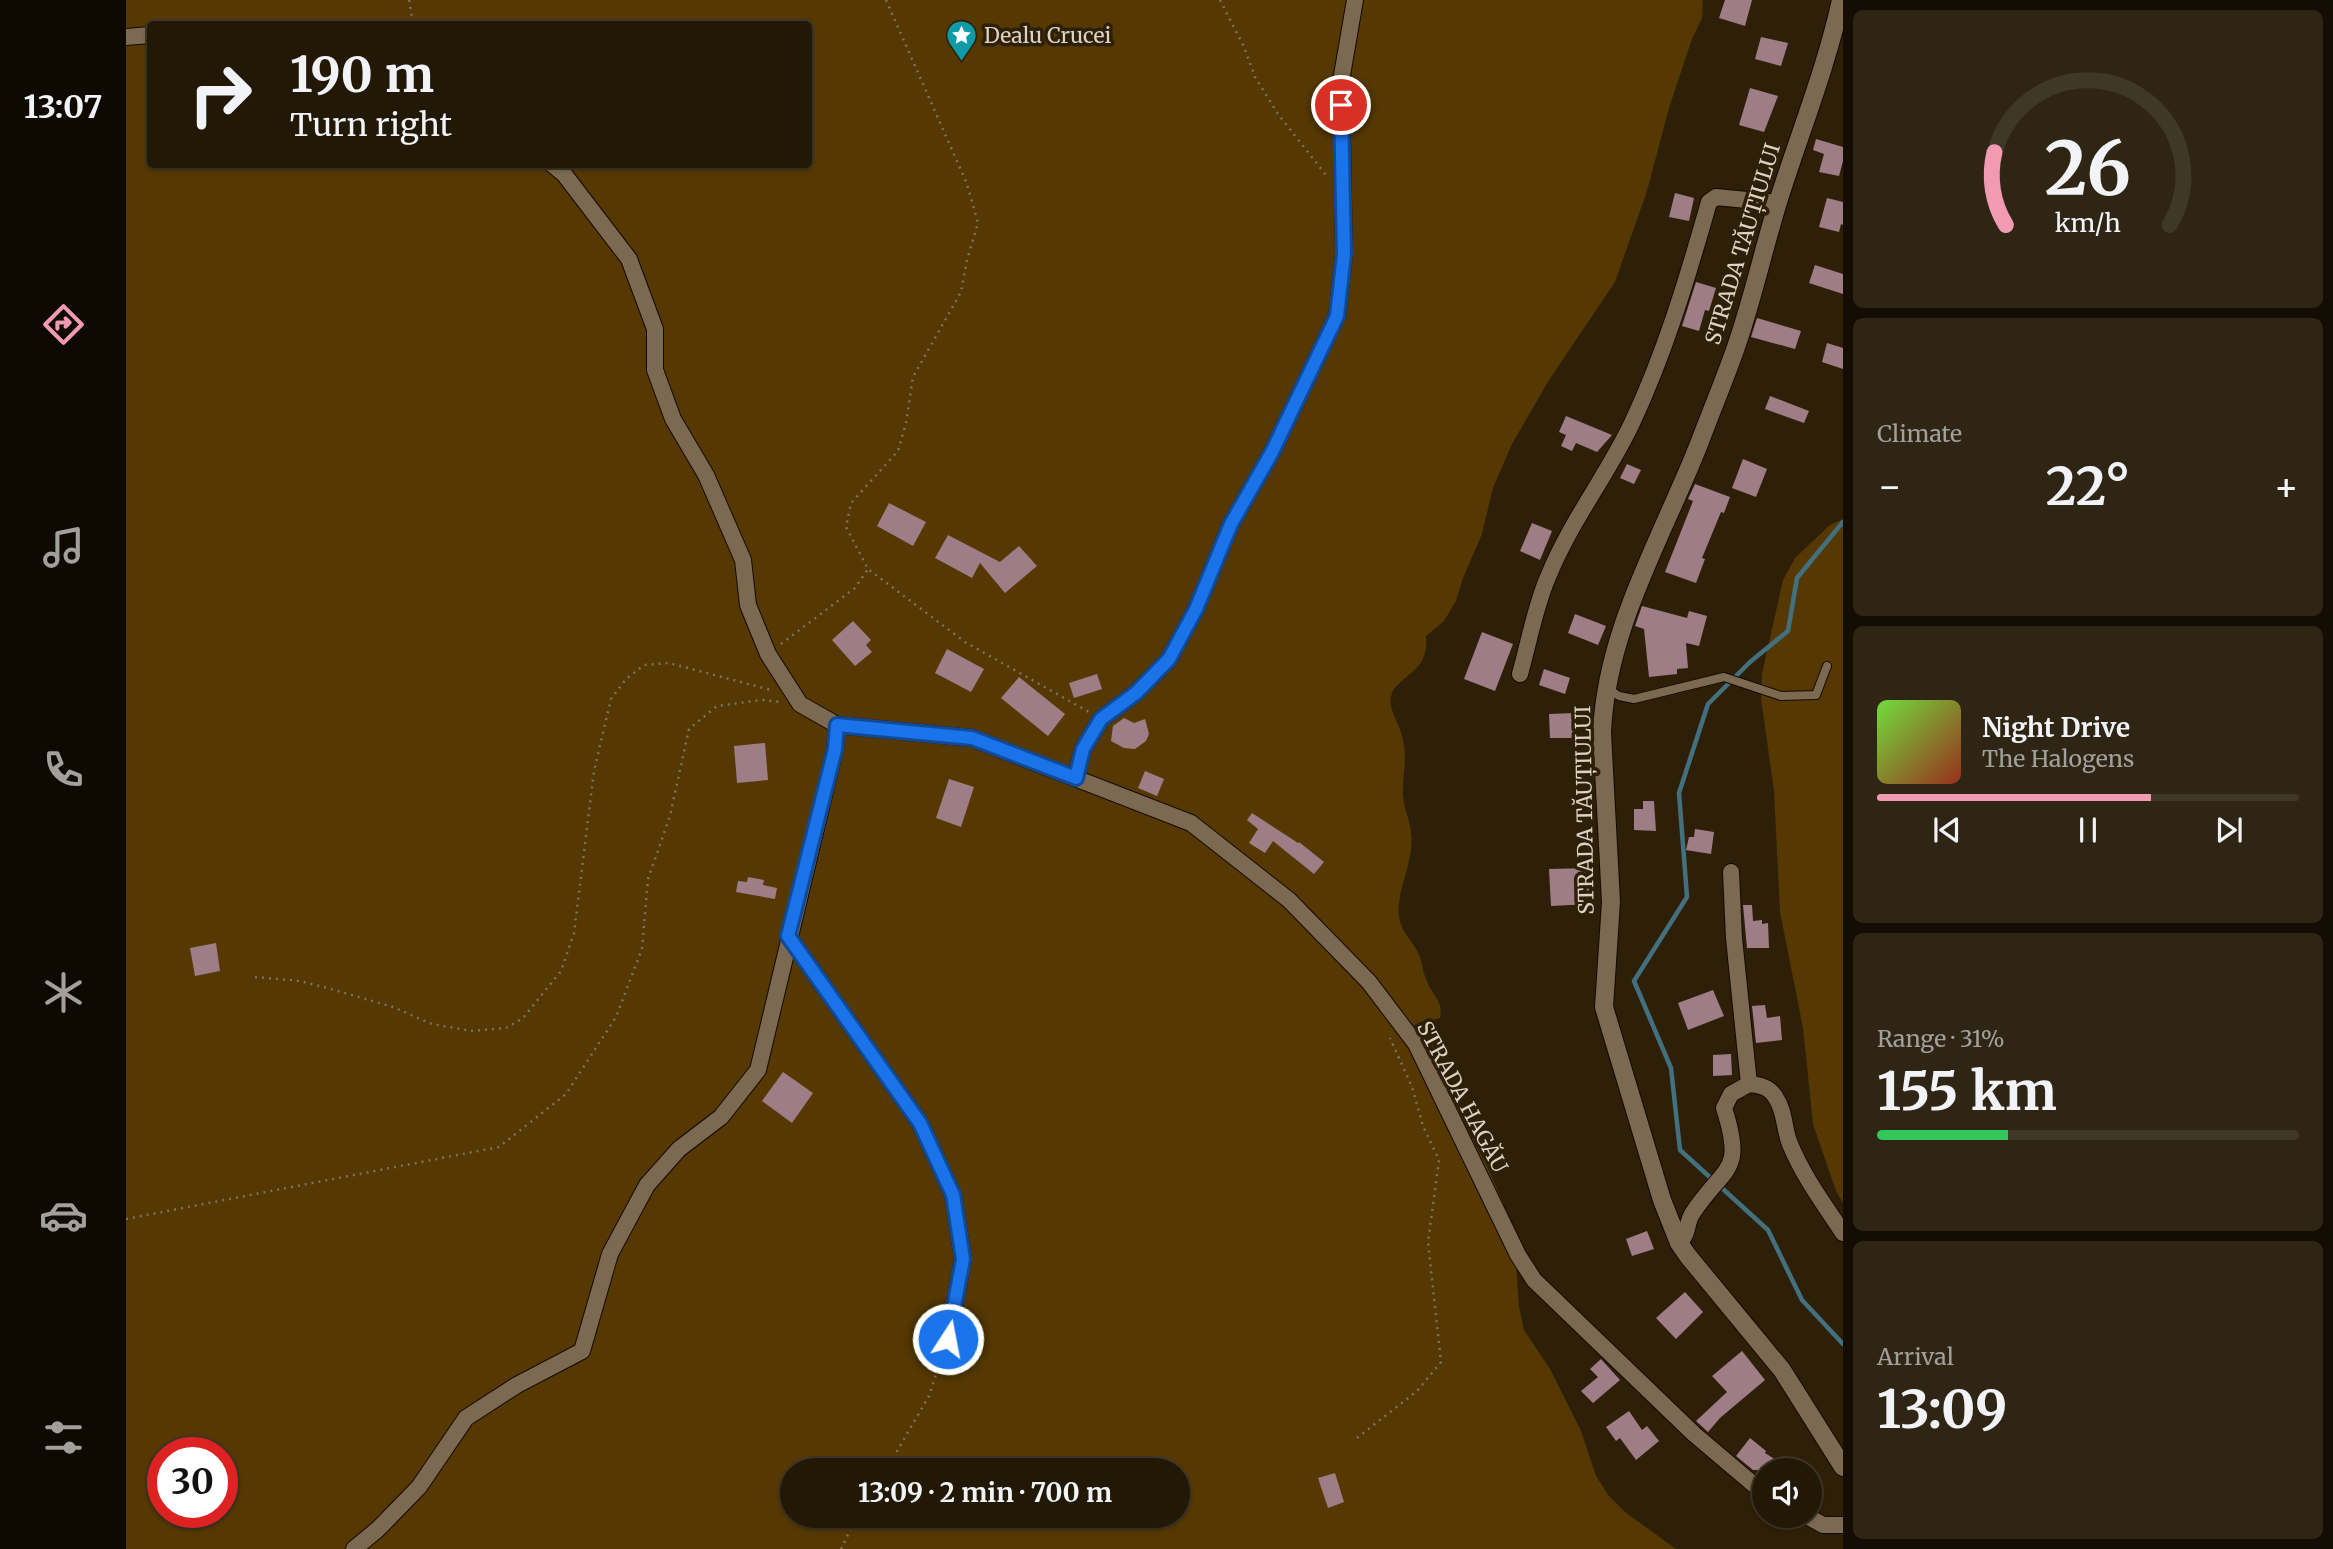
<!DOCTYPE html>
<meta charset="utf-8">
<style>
:root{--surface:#221806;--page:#2e2514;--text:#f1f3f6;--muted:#a2a09b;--line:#3f3728;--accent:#f19ab1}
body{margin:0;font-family:Merriweather,serif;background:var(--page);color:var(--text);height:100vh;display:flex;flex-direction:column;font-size:26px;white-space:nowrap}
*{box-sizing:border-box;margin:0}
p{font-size:23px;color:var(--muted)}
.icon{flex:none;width:38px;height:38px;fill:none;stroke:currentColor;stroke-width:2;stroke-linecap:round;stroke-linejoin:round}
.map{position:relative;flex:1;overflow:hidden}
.side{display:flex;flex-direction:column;gap:10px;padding:10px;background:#130d03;width:490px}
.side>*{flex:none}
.banner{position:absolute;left:21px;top:21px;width:665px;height:147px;border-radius:7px;box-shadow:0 2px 5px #0004,0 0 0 2px var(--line);background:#221806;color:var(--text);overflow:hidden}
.controls{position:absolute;left:1626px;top:1458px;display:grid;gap:14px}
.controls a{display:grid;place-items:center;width:70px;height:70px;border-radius:50%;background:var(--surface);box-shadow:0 2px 5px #0004,0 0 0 2px var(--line);font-size:35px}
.speed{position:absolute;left:21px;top:1437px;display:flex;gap:14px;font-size:35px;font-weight:700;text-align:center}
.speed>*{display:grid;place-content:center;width:91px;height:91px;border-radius:50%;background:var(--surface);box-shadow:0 2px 5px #0004,0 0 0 2px var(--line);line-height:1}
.speed .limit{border:10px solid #d22;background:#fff;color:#111}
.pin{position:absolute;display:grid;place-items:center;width:60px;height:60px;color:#fff;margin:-30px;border:4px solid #fff;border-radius:50%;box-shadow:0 2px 7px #0007}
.me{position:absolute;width:77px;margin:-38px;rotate:11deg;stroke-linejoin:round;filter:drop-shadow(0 0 5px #0008)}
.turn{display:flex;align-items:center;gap:24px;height:147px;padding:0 28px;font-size:32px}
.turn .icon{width:91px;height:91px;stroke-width:2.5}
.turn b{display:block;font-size:49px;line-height:60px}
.big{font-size:52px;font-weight:700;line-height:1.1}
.side .card{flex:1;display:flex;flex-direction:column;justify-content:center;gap:10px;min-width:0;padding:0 24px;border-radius:10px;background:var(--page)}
.side .dial{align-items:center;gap:0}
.dial svg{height:182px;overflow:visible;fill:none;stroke:var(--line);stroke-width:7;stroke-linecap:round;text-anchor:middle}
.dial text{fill:var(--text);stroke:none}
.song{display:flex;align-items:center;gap:21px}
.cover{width:84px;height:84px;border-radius:10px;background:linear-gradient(135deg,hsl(100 70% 55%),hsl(10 70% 35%))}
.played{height:7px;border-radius:4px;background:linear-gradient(90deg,var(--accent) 65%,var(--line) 65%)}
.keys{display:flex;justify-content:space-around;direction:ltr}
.heat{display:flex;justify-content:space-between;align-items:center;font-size:38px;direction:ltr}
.charge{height:10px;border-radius:5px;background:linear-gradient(90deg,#34c759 31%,var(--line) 0)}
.trip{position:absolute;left:654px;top:1458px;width:410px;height:70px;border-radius:35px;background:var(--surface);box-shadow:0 2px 5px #0004,0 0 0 2px var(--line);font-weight:700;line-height:70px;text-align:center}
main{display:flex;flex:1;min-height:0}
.tabs{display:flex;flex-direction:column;width:126px;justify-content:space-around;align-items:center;background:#0e0a02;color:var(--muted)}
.tabs .icon{width:49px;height:49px}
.tabs .on{color:var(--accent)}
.tabs b{font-size:32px;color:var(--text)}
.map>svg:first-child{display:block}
.green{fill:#553802;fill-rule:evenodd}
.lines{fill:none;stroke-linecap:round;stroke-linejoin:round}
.stream{stroke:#42707f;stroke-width:4.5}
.building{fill:#9e7d87}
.service-casing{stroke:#160900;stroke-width:10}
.minor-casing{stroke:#160900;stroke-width:18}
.tertiary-casing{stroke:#160900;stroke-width:20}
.path{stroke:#7e725f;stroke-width:2.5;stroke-dasharray:2 5;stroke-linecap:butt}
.service{stroke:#7b6a51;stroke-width:8}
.minor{stroke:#7b6a51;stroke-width:16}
.tertiary{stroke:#7b6a51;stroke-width:18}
.route-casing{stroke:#114b97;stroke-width:18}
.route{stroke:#1a73e8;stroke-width:12}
.labels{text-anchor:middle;stroke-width:7;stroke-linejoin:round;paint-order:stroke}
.poi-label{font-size:21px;fill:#dcd3c5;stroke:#2e2008;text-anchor:start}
.street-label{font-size:21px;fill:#dcd3c5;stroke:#2e2008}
</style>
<main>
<nav class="tabs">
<b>13:07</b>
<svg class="icon on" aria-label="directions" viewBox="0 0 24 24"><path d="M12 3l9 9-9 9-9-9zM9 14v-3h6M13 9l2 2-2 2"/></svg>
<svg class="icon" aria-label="music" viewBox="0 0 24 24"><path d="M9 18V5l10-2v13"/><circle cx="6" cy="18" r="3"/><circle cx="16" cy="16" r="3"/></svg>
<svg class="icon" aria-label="phone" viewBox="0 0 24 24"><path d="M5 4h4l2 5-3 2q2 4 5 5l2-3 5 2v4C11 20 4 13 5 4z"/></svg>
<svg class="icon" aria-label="climate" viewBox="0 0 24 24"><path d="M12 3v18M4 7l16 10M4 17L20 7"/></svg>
<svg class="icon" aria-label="car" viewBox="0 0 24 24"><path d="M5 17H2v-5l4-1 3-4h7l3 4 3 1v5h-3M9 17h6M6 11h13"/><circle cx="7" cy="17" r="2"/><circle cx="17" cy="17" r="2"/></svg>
<svg class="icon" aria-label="filters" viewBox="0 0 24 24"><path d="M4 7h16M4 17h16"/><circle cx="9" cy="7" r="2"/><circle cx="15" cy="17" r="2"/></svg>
</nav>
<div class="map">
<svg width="1717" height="1549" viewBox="0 0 1717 1549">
<rect width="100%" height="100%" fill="#2e2008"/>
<!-- green -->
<g class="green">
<path d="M0 0H1577L1576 18 1566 39 1543 108 1521 191 1489 282 1423 380 1386 444 1367 488 1356 534 1337 578 1330 601 1318 621 1300 636C1304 675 1269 675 1265 697 1263 711 1272 721 1275 733 1283 756 1276 774 1277 796 1278 809 1284 820 1285 833 1289 862 1270 889 1273 916 1275 931 1283 937 1290 949 1296 958 1296 969 1300 979 1303 988 1309 994 1313 1003 1315 1008 1315 1013 1314 1018L1299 1022 1312 1061 1343 1124 1381 1212 1388 1235 1393 1307 1398 1330 1424 1369 1455 1431 1470 1476 1483 1496 1499 1512 1550 1549H0ZM24 24H682V164H24ZM37 1452H96V1512H37ZM667 1470H1052V1516H667Z"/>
<path d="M1717 519V1203L1710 1191 1687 1124 1677 1028 1654 912 1648 791 1635 698 1636 674 1657 580 1669 558 1704 525Z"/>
</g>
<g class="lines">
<!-- stream -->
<path class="stream" d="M1717 522 1671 578 1662 631 1624 662 1582 704 1553 793 1561 897 1508 981 1545 1068 1554 1150 1642 1230 1676 1300 1717 1344"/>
</g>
<!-- building -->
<g class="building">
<path d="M1599 0H1626L1619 26 1593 18Z"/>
<path d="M1635 37 1662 43 1655 66 1629 59Z"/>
<path d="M1624 88 1652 96 1638 132 1613 125Z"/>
<path d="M1690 139 1717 147V161L1713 176 1693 172 1698 154 1687 150Z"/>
<path d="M1549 193 1568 198 1563 221 1543 217Z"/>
<path d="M1701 198 1717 202V225L1715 224 1713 232 1693 227Z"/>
<path d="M1689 265 1717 274V294L1683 283Z"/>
<path d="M1570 282 1590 288 1583 311 1579 310 1573 331 1556 326Z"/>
<path d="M1631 318 1675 331 1669 349 1625 337Z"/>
<path d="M1701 343 1717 348V369L1696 362Z"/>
<path d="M1644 396 1683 411 1678 423 1639 409Z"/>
<path d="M1440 416 1486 435 1471 452 1450 443 1446 451 1435 446 1440 435 1433 432Z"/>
<path d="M1617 459 1641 469 1630 497 1606 488Z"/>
<path d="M1501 464 1515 470 1508 484 1494 478Z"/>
<path d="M1569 484 1604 497 1598 513 1595 512 1576 558 1579 559 1570 583 1539 572 1567 501 1562 499Z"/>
<path d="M763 503 800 522 787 546 751 526Z"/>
<path d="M1406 523 1426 531 1414 560 1394 551Z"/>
<path d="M822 535 874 562 893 546 911 566 879 593 854 563 846 578 809 558Z"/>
<path d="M1516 606 1561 618 1563 611 1581 616 1573 646 1560 643 1562 668 1551 669V674L1523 677 1518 629 1509 626Z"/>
<path d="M1449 614 1480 626 1472 645 1442 633Z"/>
<path d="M727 621 745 640 740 645 746 652 729 666 706 640Z"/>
<path d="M1356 632 1387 644 1369 691 1338 679Z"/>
<path d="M821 649 858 669 845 692 809 673Z"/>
<path d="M1418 669 1444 678 1439 694 1413 685Z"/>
<path d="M971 674 976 689 948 698 943 683Z"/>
<path d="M893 677 939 714 922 736 875 698Z"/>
<path d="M1448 713V738H1424L1423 714Z"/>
<path d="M998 718 1008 723 1019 719 1023 734 1020 741 1009 749 998 748 985 741 987 726Z"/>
<path d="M639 743 642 780 611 783 608 746Z"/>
<path d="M1019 771 1038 779 1031 796 1012 788Z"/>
<path d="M823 779 848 787 835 827 810 818Z"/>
<path d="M1517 801H1528L1530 831 1508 830V809H1517Z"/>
<path d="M1126 813 1172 843 1173 842 1198 862 1188 874 1147 841 1139 853 1123 843 1132 829 1121 820Z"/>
<path d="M1569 829 1588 832 1585 854 1560 850 1563 837H1568Z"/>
<path d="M1463 868 1464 904 1425 906 1423 869Z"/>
<path d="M622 877 638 880 637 885 651 888 649 899 610 892 612 881 621 882Z"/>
<path d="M1617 905H1626L1627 921 1636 920V924L1642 923 1643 948H1621Z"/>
<path d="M90 943 94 971 69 976 64 948Z"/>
<path d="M1587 990 1598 1016 1562 1030 1552 1003Z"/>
<path d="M1639 1005 1641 1018 1654 1016 1656 1040 1630 1043 1626 1006Z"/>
<path d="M1605 1054 1606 1075 1587 1076V1055Z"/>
<path d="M657 1072 687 1093 666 1123 636 1101Z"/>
<path d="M1521 1231 1528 1249 1506 1256 1500 1239Z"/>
<path d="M1559 1292 1577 1312 1550 1339 1530 1318Z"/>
<path d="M1616 1351 1639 1380 1594 1418 1582 1432 1570 1421 1601 1392 1586 1376Z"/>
<path d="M1475 1359 1494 1380 1467 1403 1455 1391 1472 1377 1464 1369Z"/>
<path d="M1503 1411 1516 1430 1521 1426 1533 1441 1510 1460 1494 1438 1490 1441 1480 1427Z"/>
<path d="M1624 1438 1640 1451 1639 1453 1666 1470H1627L1610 1456Z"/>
<path d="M1209 1473 1218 1502 1202 1508 1192 1478Z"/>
</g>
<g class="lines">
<defs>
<path id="service" d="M1481 688 1493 696 1508 699 1598 677 1655 696 1690 695 1701 666"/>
<g id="minor">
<path d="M0 37 24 35"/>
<path d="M426 164 438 174 503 259 529 329V370L547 419 580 475 617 560 622 605 642 654 674 704 711 725 846 738 1065 823 1163 900 1243 982 1290 1044 1392 1255 1408 1280 1568 1434 1627 1484 1638 1491"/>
<path d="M1394 674C1403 642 1409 607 1422 577 1444 522 1481 476 1506 423 1539 353 1562 276 1583 202L1590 197 1652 203"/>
<path d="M950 777 957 749 975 719 1010 693 1043 659 1070 609 1105 524 1146 452 1211 316 1218 254 1215 81 1229 0"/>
<path d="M662 936 794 1123 827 1195 837 1259 822 1339"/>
<path d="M1623 1084C1634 1085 1644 1087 1650 1098 1659 1111 1658 1130 1664 1144 1677 1176 1698 1204 1717 1233"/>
<path d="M1553 1243C1563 1234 1560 1224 1566 1214 1599 1164 1619 1174 1598 1108L1605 1094 1623 1084 1608 938 1605 872"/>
<path d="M1681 1516 1697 1525H1717"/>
<path d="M228 1549 252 1529 293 1487 340 1418 391 1385 456 1351 484 1254 521 1185 553 1149 595 1117 632 1070 709 749 711 725"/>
</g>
<path id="tertiary" d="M1715 0C1700 69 1673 135 1652 202 1637 251 1626 302 1609 350 1598 381 1585 412 1573 444 1536 538 1480 630 1476 733L1485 902 1478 1007 1536 1200 1553 1243 1562 1256 1656 1370 1717 1467"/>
</defs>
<!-- service casing -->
<use href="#service" class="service-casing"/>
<!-- minor casing -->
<use href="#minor" class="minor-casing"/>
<!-- tertiary casing -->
<use href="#tertiary" class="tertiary-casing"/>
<!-- path -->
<g class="path">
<path d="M283 0 287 24"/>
<path d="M760 0 841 184 852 223 841 260 835 292 787 377 780 423 772 451 725 503 720 527 742 569 839 642 963 712"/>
<path d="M1094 0 1118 47 1129 77 1152 114 1200 175"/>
<path d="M655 644 729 588 742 569"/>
<path d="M129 977 174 981 212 991 267 1007 306 1024 346 1031 380 1028 397 1018 435 971 448 933 468 771 485 699 500 679 518 665 543 663 645 690"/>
<path d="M0 1219 373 1147 440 1094 490 1017 516 949 522 879 544 816 563 729 591 706 636 700 654 702"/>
<path d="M1231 1438 1291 1391 1315 1362 1302 1242 1313 1160 1297 1126 1286 1087 1264 1038"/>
<path d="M760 1470 803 1396 817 1352"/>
<path d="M715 1549 731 1516"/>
</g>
<!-- service -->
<use href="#service" class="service"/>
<!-- minor -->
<use href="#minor" class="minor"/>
<!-- tertiary -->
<use href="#tertiary" class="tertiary"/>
</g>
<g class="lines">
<defs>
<path id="route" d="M822 1339 837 1259 827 1195 794 1123 662 936 709 749 711 725 846 738 950 778 957 749 975 719 1010 693 1043 659 1070 609 1105 524 1146 452 1211 316 1218 254 1215 105"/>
</defs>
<!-- route casing -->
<use href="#route" class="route-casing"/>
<!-- route -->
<use href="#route" class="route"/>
</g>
<!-- icons -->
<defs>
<symbol id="sight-pin" viewBox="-11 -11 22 30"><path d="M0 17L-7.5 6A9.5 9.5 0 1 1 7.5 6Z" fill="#0f9aa8" stroke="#2e2008"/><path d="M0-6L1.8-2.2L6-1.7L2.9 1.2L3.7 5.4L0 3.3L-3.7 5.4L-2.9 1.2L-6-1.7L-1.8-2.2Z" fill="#fff"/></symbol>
</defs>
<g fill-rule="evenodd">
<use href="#sight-pin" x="818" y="18" width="35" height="47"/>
</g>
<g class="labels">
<!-- poi labels -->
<g class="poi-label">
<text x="858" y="43">Dealu Crucei</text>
</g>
<!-- street labels -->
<g class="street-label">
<text transform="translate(1617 244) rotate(-73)" y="7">STRADA TĂUȚIULUI</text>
<text transform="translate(1459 810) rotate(-91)" y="7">STRADA TĂUȚIULUI</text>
<text transform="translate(1336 1097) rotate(62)" y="7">STRADA HAGĂU</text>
</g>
</g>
</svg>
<div class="controls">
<a><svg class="icon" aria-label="sound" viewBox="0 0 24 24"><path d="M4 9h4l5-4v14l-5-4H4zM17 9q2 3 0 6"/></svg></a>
</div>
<div class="speed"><div class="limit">30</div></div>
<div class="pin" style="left:1215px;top:105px;background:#d93025"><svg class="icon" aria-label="arrive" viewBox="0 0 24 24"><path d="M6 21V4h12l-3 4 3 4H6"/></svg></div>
<svg class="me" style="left:822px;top:1339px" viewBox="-20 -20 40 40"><circle r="17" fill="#1a73e8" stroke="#fff" stroke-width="3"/><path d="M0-11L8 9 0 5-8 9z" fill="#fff"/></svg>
<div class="trip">13:09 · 2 min · 700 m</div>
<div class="banner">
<div class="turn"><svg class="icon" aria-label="right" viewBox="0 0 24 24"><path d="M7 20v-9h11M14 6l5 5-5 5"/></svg><div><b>190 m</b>Turn right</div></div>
</div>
</div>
<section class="side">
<div class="card dial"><svg viewBox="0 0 100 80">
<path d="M14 69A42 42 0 1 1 86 69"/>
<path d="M14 69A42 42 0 0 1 9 37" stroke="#f19ab1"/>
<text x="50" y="56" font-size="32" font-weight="700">26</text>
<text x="50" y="72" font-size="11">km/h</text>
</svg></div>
<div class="card"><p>Climate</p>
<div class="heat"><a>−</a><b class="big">22°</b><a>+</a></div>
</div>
<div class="card">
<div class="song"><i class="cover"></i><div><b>Night Drive</b><p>The Halogens</p></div></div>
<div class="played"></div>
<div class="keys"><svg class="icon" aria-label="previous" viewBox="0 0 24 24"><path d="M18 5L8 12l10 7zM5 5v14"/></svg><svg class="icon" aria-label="pause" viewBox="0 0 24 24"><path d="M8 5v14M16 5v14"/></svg><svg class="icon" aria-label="next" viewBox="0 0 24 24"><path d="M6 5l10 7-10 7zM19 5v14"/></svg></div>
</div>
<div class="card"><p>Range · 31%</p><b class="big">155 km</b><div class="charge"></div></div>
<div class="card"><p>Arrival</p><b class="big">13:09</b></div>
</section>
</main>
